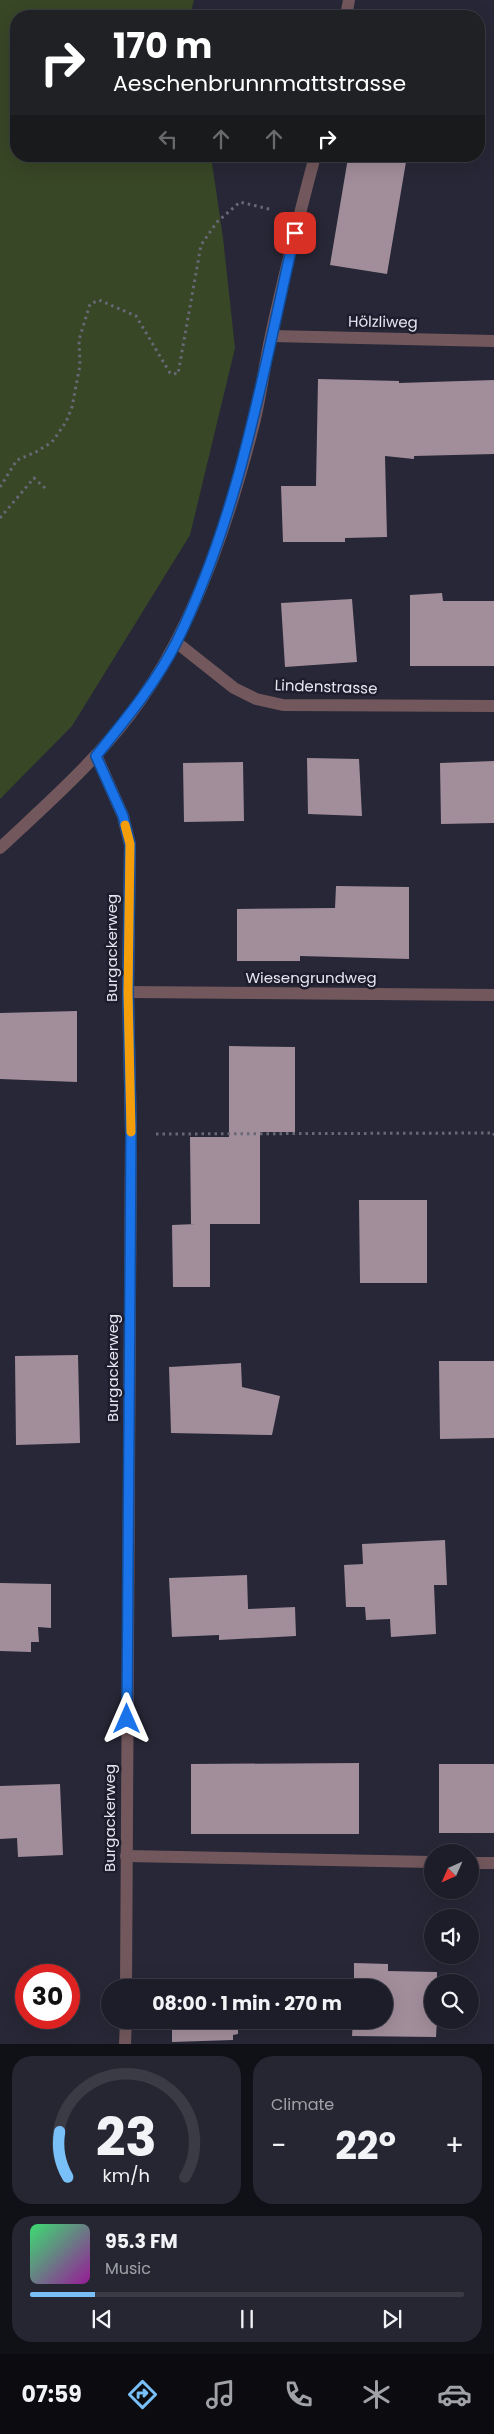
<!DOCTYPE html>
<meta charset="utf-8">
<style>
:root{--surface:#1d1d29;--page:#252631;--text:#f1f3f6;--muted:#a0a2a8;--line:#3b3b46;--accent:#79bff8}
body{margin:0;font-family:Poppins,sans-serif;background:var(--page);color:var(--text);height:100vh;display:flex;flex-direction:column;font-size:19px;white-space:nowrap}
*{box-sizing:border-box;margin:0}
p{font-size:16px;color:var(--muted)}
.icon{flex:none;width:28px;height:28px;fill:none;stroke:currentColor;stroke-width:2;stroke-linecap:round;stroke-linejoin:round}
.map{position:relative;height:2044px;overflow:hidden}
.panel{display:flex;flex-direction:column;gap:12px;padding:12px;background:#101017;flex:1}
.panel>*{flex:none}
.guide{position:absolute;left:10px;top:10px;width:475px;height:152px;border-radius:20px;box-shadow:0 5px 20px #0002,0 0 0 1px var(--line);background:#202124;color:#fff;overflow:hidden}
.needle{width:32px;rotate:225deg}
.tools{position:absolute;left:424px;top:1844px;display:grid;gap:10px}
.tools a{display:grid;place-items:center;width:55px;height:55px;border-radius:50%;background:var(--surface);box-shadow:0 5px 20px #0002,0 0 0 1px var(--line);font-size:25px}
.speed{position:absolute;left:15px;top:1964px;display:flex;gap:10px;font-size:25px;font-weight:700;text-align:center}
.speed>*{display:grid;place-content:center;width:65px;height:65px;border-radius:50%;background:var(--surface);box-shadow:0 5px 20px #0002,0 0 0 1px var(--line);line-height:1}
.speed .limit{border:8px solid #d22;background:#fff;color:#111}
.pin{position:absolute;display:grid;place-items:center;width:42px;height:42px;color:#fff;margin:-21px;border-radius:10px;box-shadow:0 2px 8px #0006}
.me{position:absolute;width:55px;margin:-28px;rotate:0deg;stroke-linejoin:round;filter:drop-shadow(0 0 4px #0008)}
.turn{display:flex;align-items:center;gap:18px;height:105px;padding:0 20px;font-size:22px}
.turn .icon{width:65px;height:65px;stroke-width:2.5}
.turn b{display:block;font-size:35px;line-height:42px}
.lanes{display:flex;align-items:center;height:48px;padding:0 20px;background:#0003;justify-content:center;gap:25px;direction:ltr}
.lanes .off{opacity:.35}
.big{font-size:38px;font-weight:700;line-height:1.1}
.panel .tile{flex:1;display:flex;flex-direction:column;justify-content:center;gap:8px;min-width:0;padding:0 18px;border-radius:20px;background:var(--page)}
.panel .dial{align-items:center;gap:0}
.dial svg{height:130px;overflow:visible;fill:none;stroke:var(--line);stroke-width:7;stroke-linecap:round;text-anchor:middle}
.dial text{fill:var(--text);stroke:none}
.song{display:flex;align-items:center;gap:15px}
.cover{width:60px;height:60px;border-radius:8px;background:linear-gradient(135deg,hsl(140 70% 55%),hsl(300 70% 35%))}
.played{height:5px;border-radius:2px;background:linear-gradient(90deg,var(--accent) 15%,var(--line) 15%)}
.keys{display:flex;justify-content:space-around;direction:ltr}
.heat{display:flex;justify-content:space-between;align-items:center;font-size:28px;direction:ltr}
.panel .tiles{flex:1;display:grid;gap:12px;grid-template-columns:1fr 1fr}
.tile:last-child{grid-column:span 2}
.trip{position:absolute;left:101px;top:1979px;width:292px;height:50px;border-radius:25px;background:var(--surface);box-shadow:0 5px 20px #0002,0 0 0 1px var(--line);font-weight:700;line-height:50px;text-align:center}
.tab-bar{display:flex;height:80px;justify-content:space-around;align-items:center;background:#0c0c10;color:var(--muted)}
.tab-bar .icon{width:35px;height:35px}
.tab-bar .on{color:var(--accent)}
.tab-bar b{font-size:22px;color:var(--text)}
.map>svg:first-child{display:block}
.green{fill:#384726}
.building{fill:#a28e9b}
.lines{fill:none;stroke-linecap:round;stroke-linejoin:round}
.path{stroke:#686876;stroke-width:3;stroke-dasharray:2.5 4;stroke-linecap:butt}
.minor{stroke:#72585c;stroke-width:12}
.route-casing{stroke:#114b97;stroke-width:12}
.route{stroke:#1a73e8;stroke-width:9}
.slow{stroke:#f59e0b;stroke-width:9}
.labels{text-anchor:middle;stroke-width:5;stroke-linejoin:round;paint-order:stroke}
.street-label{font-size:15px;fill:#e6e6f1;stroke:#1d1d2d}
</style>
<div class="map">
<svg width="494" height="2044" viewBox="0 0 494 2044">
<rect width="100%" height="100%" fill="#272737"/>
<!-- green -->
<path class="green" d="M0 0H194L190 16H16V156H211L223 238 235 348 190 535 72 726 0 799Z"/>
<!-- building -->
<g class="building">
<path d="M373 156H407L387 274 330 265 348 158 372 162Z"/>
<path d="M318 379 399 381V383L494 380V454L414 456V459L385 456 387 537 345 538V542H283L281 486H316Z"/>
<path d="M442 593 443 601H494V666H410V595Z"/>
<path d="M352 599 357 662 285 667 281 603Z"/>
<path d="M307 758 359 759 362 816 308 814Z"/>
<path d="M494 761V823L441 824 440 763Z"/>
<path d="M243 762 244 821 184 822 183 763Z"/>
<path d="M336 886 409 887V959L300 956V961H237V909L335 908Z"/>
<path d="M77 1011V1082L0 1079V1013Z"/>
<path d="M229 1046 295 1047V1132H260V1224H210V1287H173L172 1225 196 1224H191L190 1137H229Z"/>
<path d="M359 1200H427V1283H360Z"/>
<path d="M78 1355 80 1443 16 1445 15 1356Z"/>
<path d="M439 1361H494V1438L440 1439Z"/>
<path d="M241 1363 242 1387 280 1396 272 1435 171 1433 169 1367Z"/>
<path d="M445 1540 447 1585H434L436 1634 391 1637 390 1619 366 1620 365 1607H346L344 1565 363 1564 362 1544Z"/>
<path d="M247 1575 248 1609 295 1607 296 1636 219 1640V1635L172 1637 169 1578Z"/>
<path d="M0 1583 51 1584V1628L38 1627 39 1642H31V1652L0 1651Z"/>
<path d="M359 1763V1834H191V1764Z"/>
<rect x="439" y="1764" width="55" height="69"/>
<path d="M60 1784 63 1855 18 1857 17 1838 0 1839V1786Z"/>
<path d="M354 1963 388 1964V1971L437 1972V1982H432V2020H437L436 2037 352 2036 353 2020H385V1988H354Z"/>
<path d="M228 1982V1987L236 1988H171V1983Z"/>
<path d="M172 2020H238V2034L233 2035V2040L172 2042Z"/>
</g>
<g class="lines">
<!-- path -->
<g class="path">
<path d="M0 487 17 460 36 452 52 442 66 422 72 407 80 365 79 340 90 304 99 300 136 316 170 373 178 374 201 245 217 222 240 202 273 210"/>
<path d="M0 518 34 478 45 488"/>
<path d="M156 1134 494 1133V1139"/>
</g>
<!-- minor -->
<g class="minor">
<path d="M346 16 349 0"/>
<path d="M271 336 494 341"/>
<path d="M176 642 234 688 256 699 283 705 494 706"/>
<path d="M96 755 123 816 130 845 128 992 131 1134 126 1988"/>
<path d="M0 848C49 802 101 757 140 701 194 626 230 517 253 427 261 397 264 366 271 335 284 275 299 216 315 156"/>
<path d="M128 992 494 995"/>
<path d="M126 1856 432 1862"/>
<path d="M470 1863H494"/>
<path d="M125 2044 126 2020"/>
</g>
</g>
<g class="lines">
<defs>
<path id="route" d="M127 1719 131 1134 128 992 130 844 123 816 96 756C126 719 156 683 177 641 240 513 263 371 295 233"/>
</defs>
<!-- route casing -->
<use href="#route" class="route-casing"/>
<!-- route -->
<use href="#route" class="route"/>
<!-- slow -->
<path class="slow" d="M125 825 130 844 128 992 131 1132"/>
</g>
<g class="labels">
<!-- street labels -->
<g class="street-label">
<text transform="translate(383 322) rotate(1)" y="5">Hölzliweg</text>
<text transform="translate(326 687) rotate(2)" y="5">Lindenstrasse</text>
<text transform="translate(112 948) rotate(-90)" y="5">Burgackerweg</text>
<text x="311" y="983">Wiesengrundweg</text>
<text transform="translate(113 1368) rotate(-90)" y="5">Burgackerweg</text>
<text transform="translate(110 1818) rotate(-90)" y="5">Burgackerweg</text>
</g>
</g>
</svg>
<div class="tools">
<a><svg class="needle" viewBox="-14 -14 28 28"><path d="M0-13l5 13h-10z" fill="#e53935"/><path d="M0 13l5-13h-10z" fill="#a0a2a8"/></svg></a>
<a><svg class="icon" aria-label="sound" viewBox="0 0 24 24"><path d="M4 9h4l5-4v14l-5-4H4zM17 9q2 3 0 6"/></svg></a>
<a><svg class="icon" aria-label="search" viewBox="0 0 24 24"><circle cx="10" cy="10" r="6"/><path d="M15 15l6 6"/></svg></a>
</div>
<div class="speed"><div class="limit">30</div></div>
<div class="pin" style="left:295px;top:233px;background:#d93025"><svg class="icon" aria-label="arrive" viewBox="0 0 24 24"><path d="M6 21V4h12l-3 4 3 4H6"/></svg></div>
<svg class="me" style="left:127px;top:1719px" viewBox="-20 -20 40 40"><path d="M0-17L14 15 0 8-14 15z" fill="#1a73e8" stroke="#fff" stroke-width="4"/></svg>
<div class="trip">08:00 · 1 min · 270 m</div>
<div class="guide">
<div class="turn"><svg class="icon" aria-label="right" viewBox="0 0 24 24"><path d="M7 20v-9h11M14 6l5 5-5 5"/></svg><div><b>170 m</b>Aeschenbrunnmattstrasse</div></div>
<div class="lanes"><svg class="icon off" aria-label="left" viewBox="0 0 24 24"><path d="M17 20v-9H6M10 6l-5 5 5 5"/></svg><svg class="icon off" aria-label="ahead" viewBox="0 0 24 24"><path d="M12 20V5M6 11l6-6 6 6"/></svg><svg class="icon off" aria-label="ahead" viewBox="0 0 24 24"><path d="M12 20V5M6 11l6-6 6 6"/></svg><svg class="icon" aria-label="right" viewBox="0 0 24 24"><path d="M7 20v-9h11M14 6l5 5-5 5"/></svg></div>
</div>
</div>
<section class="panel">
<div class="tiles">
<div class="tile dial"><svg viewBox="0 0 100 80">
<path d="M14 69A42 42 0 1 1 86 69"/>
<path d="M14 69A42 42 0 0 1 9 41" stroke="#79bff8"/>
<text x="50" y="56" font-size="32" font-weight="700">23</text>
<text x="50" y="72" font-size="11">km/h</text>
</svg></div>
<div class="tile"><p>Climate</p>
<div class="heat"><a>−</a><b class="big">22°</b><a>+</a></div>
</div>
<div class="tile">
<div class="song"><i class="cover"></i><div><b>95.3 FM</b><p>Music</p></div></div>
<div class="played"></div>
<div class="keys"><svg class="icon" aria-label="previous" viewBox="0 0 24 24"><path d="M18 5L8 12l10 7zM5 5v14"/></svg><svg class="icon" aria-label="pause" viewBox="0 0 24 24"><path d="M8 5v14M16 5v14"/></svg><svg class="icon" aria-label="next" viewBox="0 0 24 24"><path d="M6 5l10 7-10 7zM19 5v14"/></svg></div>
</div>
</div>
</section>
<nav class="tab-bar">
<b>07:59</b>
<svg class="icon on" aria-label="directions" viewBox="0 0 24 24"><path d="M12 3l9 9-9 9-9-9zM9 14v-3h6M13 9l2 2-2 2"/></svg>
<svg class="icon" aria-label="music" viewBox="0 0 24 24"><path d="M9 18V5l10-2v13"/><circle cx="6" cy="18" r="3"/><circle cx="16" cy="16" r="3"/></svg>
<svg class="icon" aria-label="phone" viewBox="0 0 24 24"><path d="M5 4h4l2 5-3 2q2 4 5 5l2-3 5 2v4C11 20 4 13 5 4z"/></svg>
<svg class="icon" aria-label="climate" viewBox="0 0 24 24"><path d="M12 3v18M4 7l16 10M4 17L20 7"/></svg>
<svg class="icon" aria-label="car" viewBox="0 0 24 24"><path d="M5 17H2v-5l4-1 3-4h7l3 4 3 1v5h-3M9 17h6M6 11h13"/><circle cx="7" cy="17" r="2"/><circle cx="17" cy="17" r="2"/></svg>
</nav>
